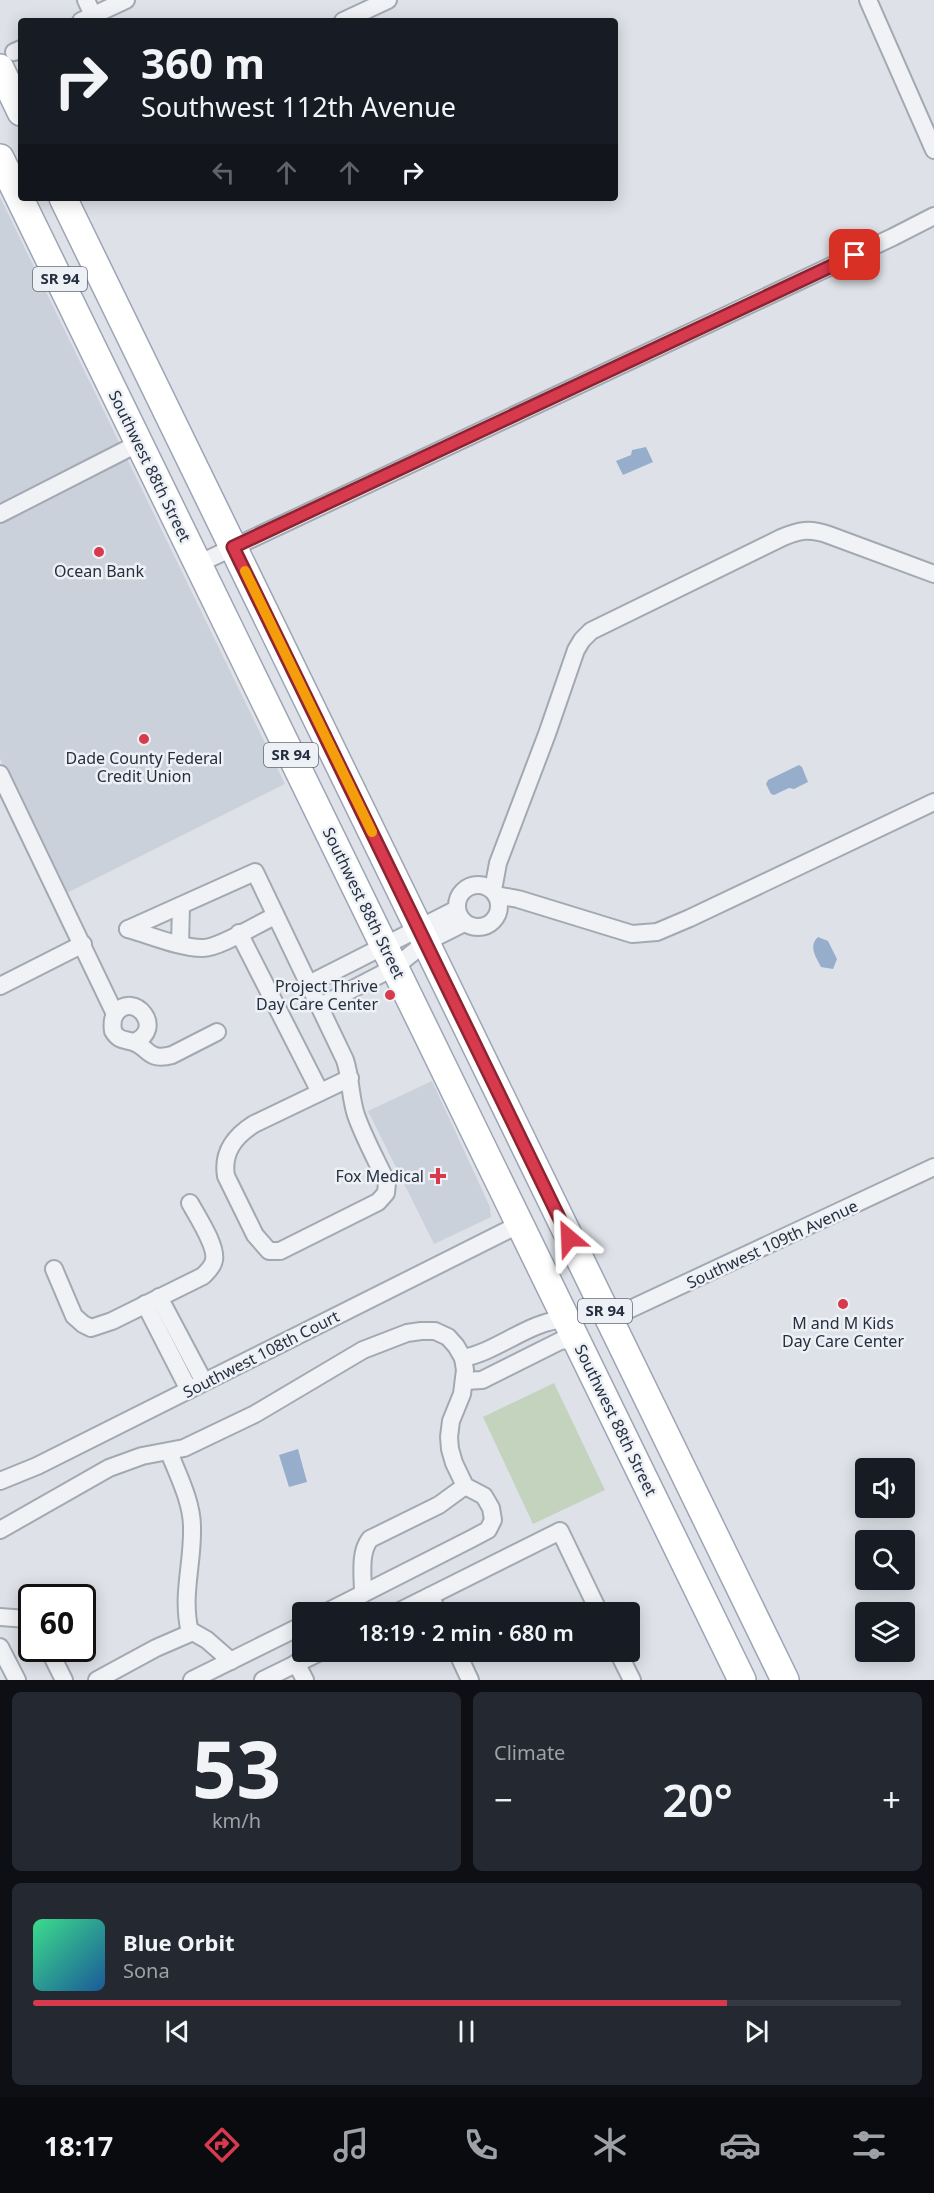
<!DOCTYPE html>
<meta charset="utf-8">
<style>
:root{--surface:#171b24;--page:#242831;--text:#f1f3f6;--muted:#9ea1a6;--line:#363941;--accent:#d7394d}
body{margin:0;font-family:"Noto Sans",sans-serif;background:var(--page);color:var(--text);height:100vh;display:flex;flex-direction:column;font-size:22px;white-space:nowrap}
*{box-sizing:border-box;margin:0}
p{font-size:20px;color:var(--muted)}
.icon{flex:none;width:33px;height:33px;fill:none;stroke:currentColor;stroke-width:2;stroke-linecap:round;stroke-linejoin:round}
.map{position:relative;height:1680px;overflow:hidden}
.sheet{display:flex;flex-direction:column;gap:12px;padding:12px;background:#0d0f14;flex:1}
.sheet>*{flex:none}
.guide{position:absolute;left:18px;top:18px;width:600px;height:183px;border-radius:6px;box-shadow:0 3px 15px #0003;background:#171b24;color:var(--text);overflow:hidden}
.fabs{position:absolute;left:855px;top:1458px;display:grid;gap:12px}
.fabs a{display:grid;place-items:center;width:60px;height:60px;border-radius:6px;background:var(--surface);box-shadow:0 3px 15px #0003;font-size:30px}
.speed{position:absolute;left:18px;top:1584px;display:flex;gap:12px;font-size:30px;font-weight:700;text-align:center}
.speed>*{display:grid;place-content:center;width:78px;height:78px;border-radius:50%;background:var(--surface);box-shadow:0 3px 15px #0003;line-height:1}
.speed .limit{border:3px solid #111;border-radius:9px;background:#fff;color:#111}
.pin{position:absolute;display:grid;place-items:center;width:51px;height:51px;color:#fff;margin:-26px;border-radius:12px;box-shadow:0 3px 9px #0006}
.me{position:absolute;width:66px;margin:-33px;rotate:334deg;stroke-linejoin:round;filter:drop-shadow(0 0 4px #0008)}
.turn{display:flex;align-items:center;gap:21px;height:126px;padding:0 24px;font-size:27px}
.turn .icon{width:78px;height:78px;stroke-width:2.5}
.turn b{display:block;font-size:42px;line-height:51px}
.lanes{display:flex;align-items:center;height:57px;padding:0 24px;background:#0003;justify-content:center;gap:30px;direction:ltr}
.lanes .off{opacity:.35}
.big{font-size:45px;font-weight:600;line-height:1.1}
.sheet .card{flex:1;display:flex;flex-direction:column;justify-content:center;gap:9px;min-width:0;padding:0 21px;border-radius:9px;background:var(--page)}
.sheet .dial{align-items:center;gap:0}
.dial b{font-size:78px;line-height:1}
.song{display:flex;align-items:center;gap:18px}
.cover{width:72px;height:72px;border-radius:9px;background:linear-gradient(135deg,hsl(150 70% 55%),hsl(210 70% 35%))}
.played{height:6px;border-radius:3px;background:linear-gradient(90deg,var(--accent) 80%,var(--line) 80%)}
.keys{display:flex;justify-content:space-around;direction:ltr}
.heat{display:flex;justify-content:space-between;align-items:center;font-size:33px;direction:ltr}
.sheet .tiles{flex:1;display:grid;gap:12px;grid-template-columns:1fr 1fr}
.card:last-child{grid-column:span 2}
.trip{position:absolute;left:292px;top:1602px;width:348px;height:60px;border-radius:6px;background:var(--surface);box-shadow:0 3px 15px #0003;font-weight:600;line-height:60px;text-align:center}
.tab-bar{display:flex;height:96px;justify-content:space-around;align-items:center;background:#090b0e;color:var(--muted)}
.tab-bar .icon{width:42px;height:42px}
.tab-bar .active{color:var(--accent)}
.tab-bar b{font-size:27px;color:var(--text)}
.map>svg:first-child{display:block}
.built{fill:#cbd1db}
.green{fill:#c3d3be}
.water{fill:#96aecb}
.lines{fill:none;stroke-linecap:round;stroke-linejoin:round}
.minor-casing{stroke:#a3a9b2;stroke-width:20}
.primary-casing{stroke:#9ca5b5;stroke-width:30}
.minor{stroke:#f1f2f6;stroke-width:16}
.primary{stroke:#fff;stroke-width:27}
.route-casing{stroke:#8c2532;stroke-width:15}
.route{stroke:#d7394d;stroke-width:10}
.slow{stroke:#f59e0b;stroke-width:10}
.poi-dot{fill:#d7394d;stroke:#edf1f6;stroke-width:2}
.labels{text-anchor:middle;stroke-width:5;stroke-linejoin:round;paint-order:stroke}
.shield{fill:#edf1f6;stroke:#626977;stroke-width:1.5}
.shield-label{font-size:15px;font-weight:bold;fill:#262f40}
.street-label{font-size:16px;fill:#262f40;stroke:#edf1f6}
.poi-label{font-size:16px;fill:#262f40;stroke:#edf1f6}
</style>
<div class="map">
<svg width="934" height="1680" viewBox="0 0 934 1680">
<rect width="100%" height="100%" fill="#dee2e8"/>
<!-- built -->
<g class="built">
<path d="M0 197 285 784 65 894 0 759Z"/>
<path d="M432 1081 490 1207 491 1217 434 1244 368 1111Z"/>
</g>
<!-- green -->
<path class="green" d="M554 1383 605 1490 533 1524 483 1417Z"/>
<!-- water -->
<g class="water">
<path d="M646 447 653 462 623 475 616 461 631 455 632 450Z"/>
<path d="M799 765 802 767 808 782 794 789 789 788 774 795 771 794 766 784 768 780Z"/>
<path d="M818 937 828 941 837 959 833 969 821 967C816 957 808 946 818 937Z"/>
<path d="M298 1449 307 1482 289 1487 279 1455Z"/>
</g>
<g class="lines">
<defs>
<g id="minor">
<path d="M86 0 93 15"/>
<path d="M868 0 934 150"/>
<path d="M81 21 126 0"/>
<path d="M343 21 388 0"/>
<path d="M14 52 21 49"/>
<path d="M0 514 139 443"/>
<path d="M198 564 893 237 934 216"/>
<path d="M0 774 115 1014"/>
<circle cx="478" cy="906" r="21"/>
<path d="M493 890 498 863 547 734 576 650 582 640 591 631 781 538C799 530 810 528 829 535L934 574"/>
<path d="M496 895 518 899 632 934 657 932 690 918 934 802"/>
<path d="M128 929 255 872 345 1060C351 1078 350 1097 356 1115 364 1138 377 1161 387 1183L386 1193 378 1202 280 1251H269L255 1235 226 1176C222 1152 235 1136 254 1124L350 1078"/>
<path d="M128 929C150 935 180 948 202 948 218 949 259 923 275 916"/>
<path d="M239 933 320 1092"/>
<path d="M180 944 181 906"/>
<path d="M309 984 457 909"/>
<path d="M0 986 83 944"/>
<path d="M320 1006 395 967 426 942 464 923"/>
<path d="M134 1042C166 1029 134 990 116 1013 112 1018 112 1024 113 1031 119 1041 124 1039 133 1042 148 1046 147 1062 172 1055L217 1032"/>
<path d="M54 1269 74 1316 83 1324 91 1328 112 1321 203 1276C207 1272 213 1267 214 1260 217 1246 197 1216 190 1203"/>
<path d="M159 1297 204 1382"/>
<path d="M145 1304 189 1390"/>
<path d="M609 1319 934 1167"/>
<path d="M463 1358C499 1351 529 1321 566 1319"/>
<path d="M464 1381 482 1380 560 1341 569 1340 578 1342"/>
<path d="M169 1452C178 1475 192 1502 192 1527 193 1565 181 1594 190 1633"/>
<path d="M0 1481 37 1466 520 1224"/>
<path d="M0 1530 109 1468 142 1456 184 1448 255 1414 363 1350 407 1333 421 1331H435L448 1337 456 1346 463 1358 465 1370 462 1394 451 1421 449 1437 450 1449 454 1463 465 1486 484 1496 491 1508 493 1520 488 1530 471 1539 327 1612"/>
<path d="M363 1594C363 1576 359 1553 370 1539L439 1505 465 1486"/>
<path d="M430 1596 438 1612"/>
<path d="M398 1612 560 1531 599 1612"/>
<path d="M0 1617 27 1619 32 1621"/>
<path d="M0 1647 17 1680"/>
<path d="M48 1648 64 1680"/>
<path d="M457 1652 470 1680"/>
<path d="M618 1652 632 1680"/>
<path d="M296 1663 305 1680"/>
<path d="M97 1680 156 1648 193 1632 207 1640 231 1661"/>
<path d="M192 1680 303 1625"/>
<path d="M263 1680 320 1652"/>
</g>
<g id="primary">
<path d="M0 68 21 112"/>
<path d="M0 158 742 1680"/>
<path d="M63 198 785 1680"/>
</g>
</defs>
<!-- minor casing -->
<use href="#minor" class="minor-casing"/>
<!-- primary casing -->
<use href="#primary" class="primary-casing"/>
<!-- minor -->
<use href="#minor" class="minor"/>
<!-- primary -->
<use href="#primary" class="primary"/>
</g>
<g class="lines">
<defs>
<path id="route" d="M569 1238 233 547 855 255"/>
</defs>
<!-- route casing -->
<use href="#route" class="route-casing"/>
<!-- route -->
<use href="#route" class="route"/>
<!-- slow -->
<path class="slow" d="M245 571 372 832"/>
</g>
<!-- markers -->
<g class="poi-dot">
<circle cx="99" cy="552" r="6"/>
<circle cx="144" cy="739" r="6"/>
<circle cx="390" cy="995" r="6"/>
<path d="M435 1167h6v6h6v6h-6v6h-6v-6h-6v-6h6z"/>
<circle cx="843" cy="1304" r="6"/>
</g>
<g class="labels">
<!-- shield labels -->
<g class="shield">
<rect x="33" y="267" width="54" height="24" rx="4.5"/>
<rect x="264" y="743" width="54" height="24" rx="4.5"/>
<rect x="578" y="1299" width="54" height="24" rx="4.5"/>
</g>
<g class="shield-label">
<text x="60" y="284">SR 94</text>
<text x="291" y="760">SR 94</text>
<text x="605" y="1316">SR 94</text>
</g>
<!-- street labels -->
<g class="street-label">
<text transform="translate(150 466) rotate(64)" y="6">Southwest 88th Street</text>
<text transform="translate(364 903) rotate(64)" y="6">Southwest 88th Street</text>
<text transform="translate(772 1244) rotate(-25)" y="6">Southwest 109th Avenue</text>
<text transform="translate(261 1354) rotate(-27)" y="6">Southwest 108th Court</text>
<text transform="translate(616 1420) rotate(64)" y="6">Southwest 88th Street</text>
</g>
<!-- poi labels -->
<g class="poi-label">
<text x="99" y="577">Ocean Bank</text>
<text x="144" y="764">Dade County Federal<tspan x="144" dy="18">Credit Union</tspan></text>
<text x="378" y="992" text-anchor="end">Project Thrive<tspan x="378" dy="18">Day Care Center</tspan></text>
<text x="424" y="1182" text-anchor="end">Fox Medical</text>
<text x="843" y="1329">M and M Kids<tspan x="843" dy="18">Day Care Center</tspan></text>
</g>
</g>
</svg>
<div class="fabs">
<a><svg class="icon" aria-label="sound" viewBox="0 0 24 24"><path d="M4 9h4l5-4v14l-5-4H4zM17 9q2 3 0 6"/></svg></a>
<a><svg class="icon" aria-label="search" viewBox="0 0 24 24"><circle cx="10" cy="10" r="6"/><path d="M15 15l6 6"/></svg></a>
<a><svg class="icon" aria-label="layers" viewBox="0 0 24 24"><path d="M12 4l9 5-9 5-9-5zM3 14l9 5 9-5"/></svg></a>
</div>
<div class="speed"><div class="limit">60</div></div>
<div class="pin" style="left:855px;top:255px;background:#d93025"><svg class="icon" aria-label="arrive" viewBox="0 0 24 24"><path d="M6 21V4h12l-3 4 3 4H6"/></svg></div>
<svg class="me" style="left:569px;top:1238px" viewBox="-20 -20 40 40"><path d="M0-17L14 15 0 8-14 15z" fill="#d7394d" stroke="#fff" stroke-width="4"/></svg>
<div class="trip">18:19 · 2 min · 680 m</div>
<div class="guide">
<div class="turn"><svg class="icon" aria-label="right" viewBox="0 0 24 24"><path d="M7 20v-9h11M14 6l5 5-5 5"/></svg><div><b>360 m</b>Southwest 112th Avenue</div></div>
<div class="lanes"><svg class="icon off" aria-label="left" viewBox="0 0 24 24"><path d="M17 20v-9H6M10 6l-5 5 5 5"/></svg><svg class="icon off" aria-label="ahead" viewBox="0 0 24 24"><path d="M12 20V5M6 11l6-6 6 6"/></svg><svg class="icon off" aria-label="ahead" viewBox="0 0 24 24"><path d="M12 20V5M6 11l6-6 6 6"/></svg><svg class="icon" aria-label="right" viewBox="0 0 24 24"><path d="M7 20v-9h11M14 6l5 5-5 5"/></svg></div>
</div>
</div>
<section class="sheet">
<div class="tiles">
<div class="card dial"><b>53</b><p>km/h</p></div>
<div class="card"><p>Climate</p>
<div class="heat"><a>−</a><b class="big">20°</b><a>+</a></div>
</div>
<div class="card">
<div class="song"><i class="cover"></i><div><b>Blue Orbit</b><p>Sona</p></div></div>
<div class="played"></div>
<div class="keys"><svg class="icon" aria-label="previous" viewBox="0 0 24 24"><path d="M18 5L8 12l10 7zM5 5v14"/></svg><svg class="icon" aria-label="pause" viewBox="0 0 24 24"><path d="M8 5v14M16 5v14"/></svg><svg class="icon" aria-label="next" viewBox="0 0 24 24"><path d="M6 5l10 7-10 7zM19 5v14"/></svg></div>
</div>
</div>
</section>
<nav class="tab-bar">
<b>18:17</b>
<svg class="icon active" aria-label="directions" viewBox="0 0 24 24"><path d="M12 3l9 9-9 9-9-9zM9 14v-3h6M13 9l2 2-2 2"/></svg>
<svg class="icon" aria-label="music" viewBox="0 0 24 24"><path d="M9 18V5l10-2v13"/><circle cx="6" cy="18" r="3"/><circle cx="16" cy="16" r="3"/></svg>
<svg class="icon" aria-label="phone" viewBox="0 0 24 24"><path d="M5 4h4l2 5-3 2q2 4 5 5l2-3 5 2v4C11 20 4 13 5 4z"/></svg>
<svg class="icon" aria-label="climate" viewBox="0 0 24 24"><path d="M12 3v18M4 7l16 10M4 17L20 7"/></svg>
<svg class="icon" aria-label="car" viewBox="0 0 24 24"><path d="M5 17H2v-5l4-1 3-4h7l3 4 3 1v5h-3M9 17h6M6 11h13"/><circle cx="7" cy="17" r="2"/><circle cx="17" cy="17" r="2"/></svg>
<svg class="icon" aria-label="filters" viewBox="0 0 24 24"><path d="M4 7h16M4 17h16"/><circle cx="9" cy="7" r="2"/><circle cx="15" cy="17" r="2"/></svg>
</nav>
